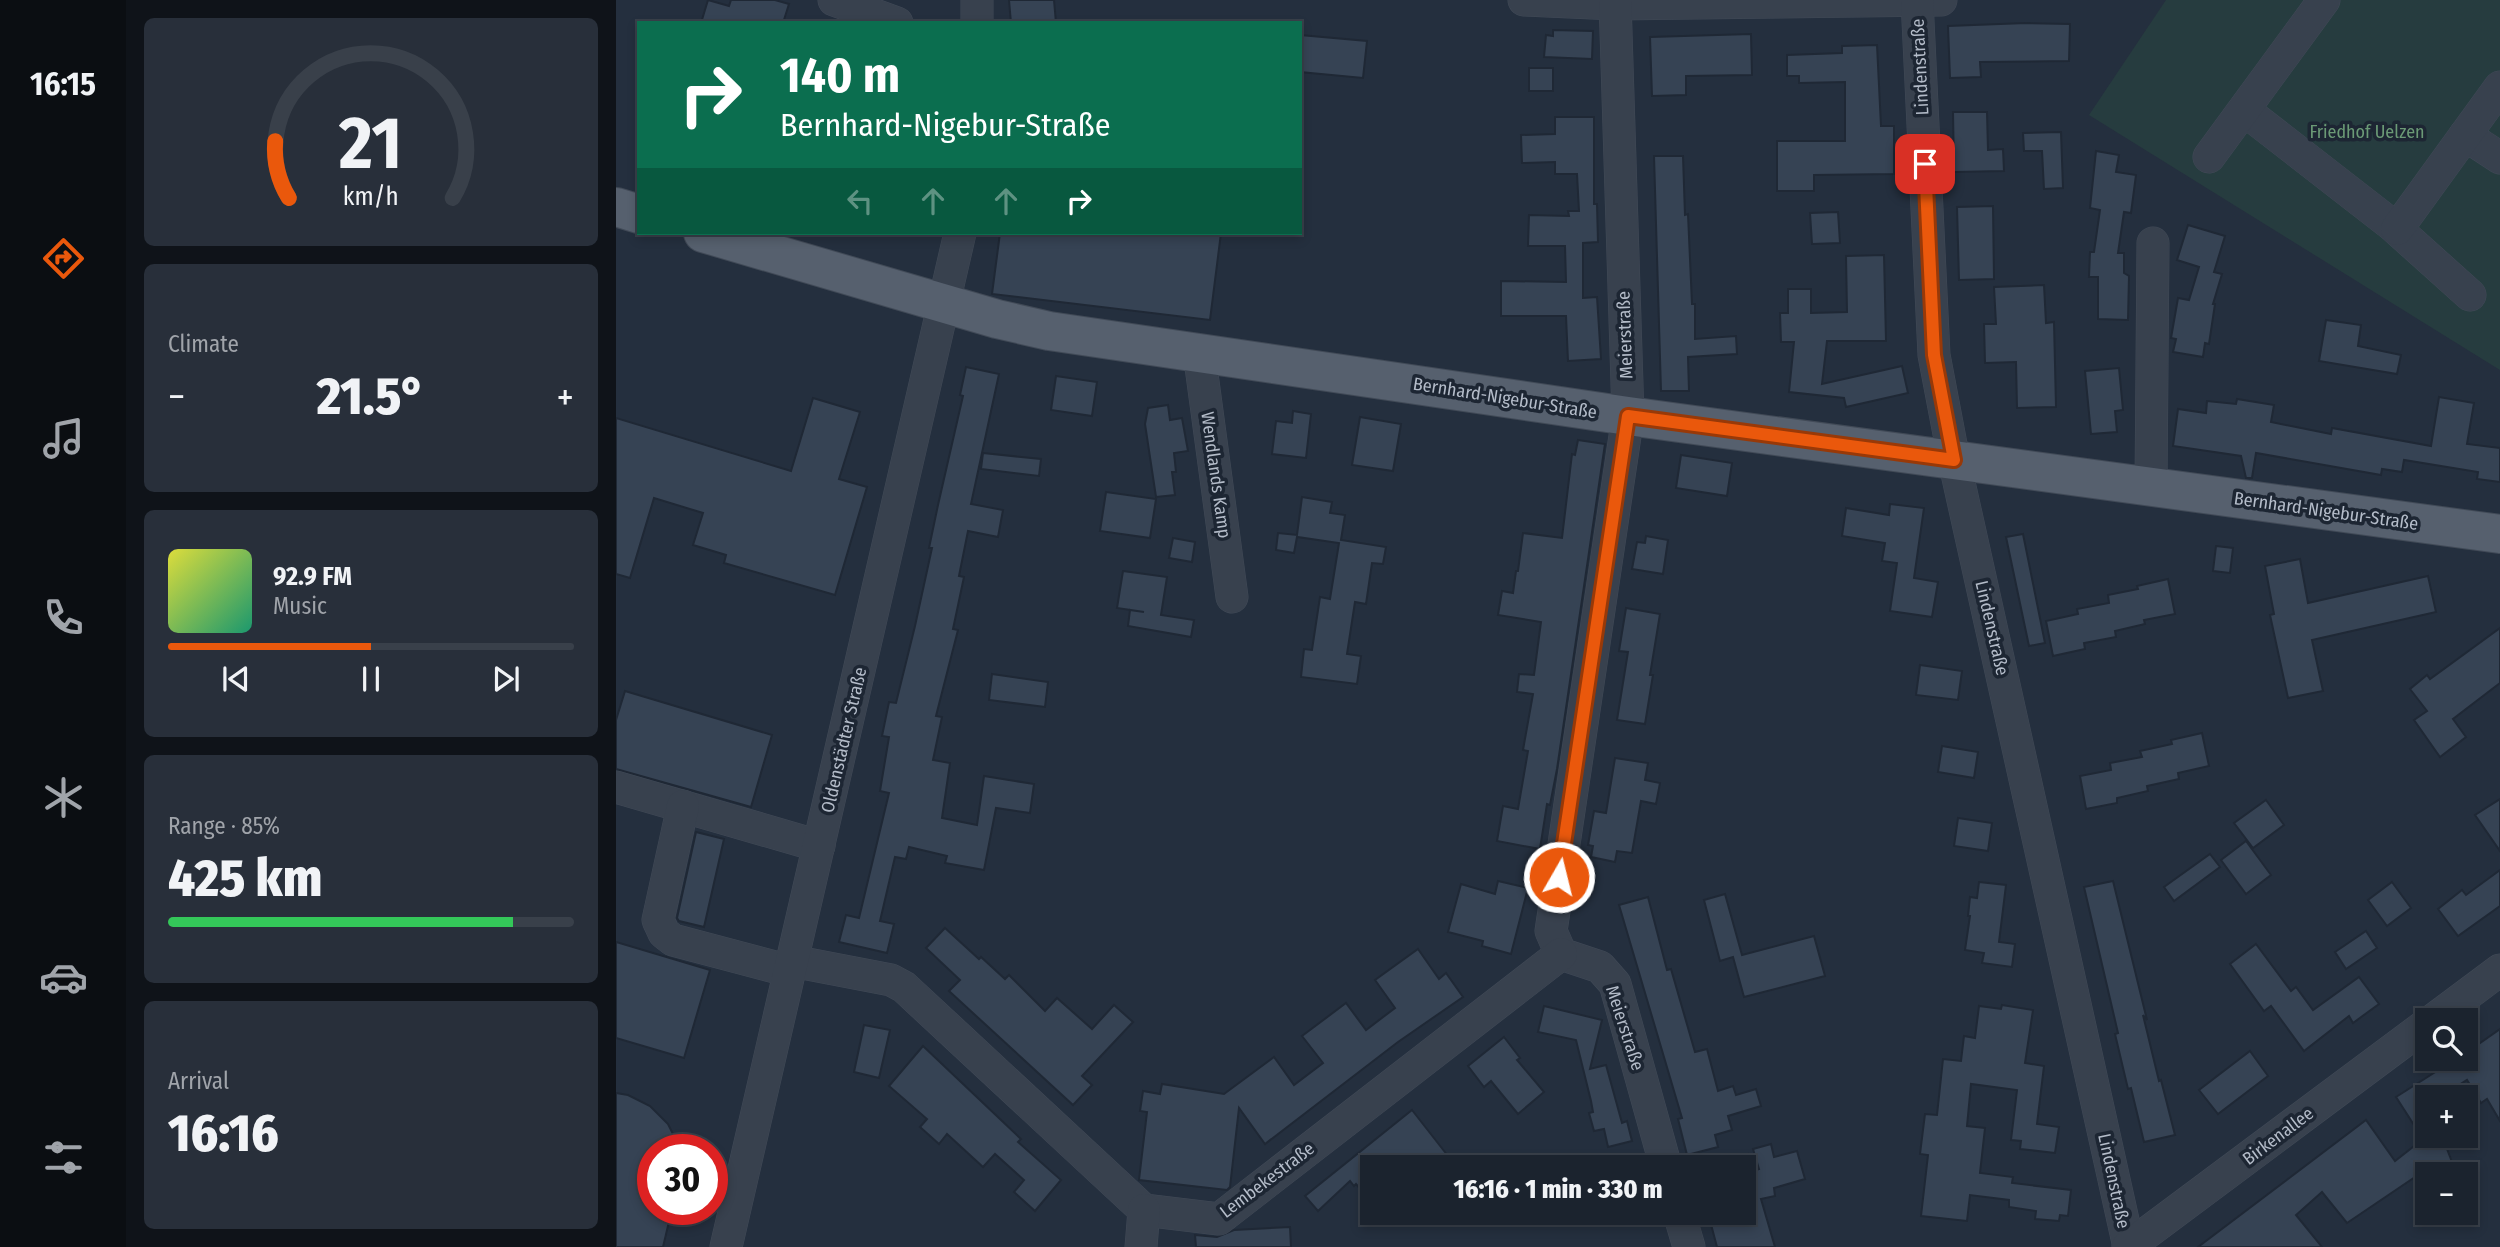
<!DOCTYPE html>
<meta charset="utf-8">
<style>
:root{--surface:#1b232e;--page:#282f3a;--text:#f1f3f6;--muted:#a0a4aa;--line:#39404a;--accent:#ea580c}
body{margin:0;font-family:"Fira Sans Condensed",sans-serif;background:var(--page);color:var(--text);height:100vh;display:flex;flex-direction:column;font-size:26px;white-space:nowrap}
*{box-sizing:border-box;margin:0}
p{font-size:23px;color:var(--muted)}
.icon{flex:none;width:38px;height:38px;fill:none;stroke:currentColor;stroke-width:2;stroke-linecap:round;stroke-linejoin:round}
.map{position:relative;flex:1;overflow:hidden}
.sheet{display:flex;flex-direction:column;gap:18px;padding:18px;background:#0f1319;width:490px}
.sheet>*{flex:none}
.guide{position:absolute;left:21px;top:21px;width:665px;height:214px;border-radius:0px;box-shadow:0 4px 10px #0003,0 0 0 2px var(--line);background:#0b6e4f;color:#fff;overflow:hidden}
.controls{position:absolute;left:1799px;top:1008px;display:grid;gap:14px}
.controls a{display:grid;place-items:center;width:63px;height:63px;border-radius:0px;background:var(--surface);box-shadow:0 4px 10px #0003,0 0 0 2px var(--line);font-size:35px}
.speed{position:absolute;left:21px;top:1134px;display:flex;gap:14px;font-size:35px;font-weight:700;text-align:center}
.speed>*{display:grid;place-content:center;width:91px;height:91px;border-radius:50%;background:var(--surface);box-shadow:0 4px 10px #0003,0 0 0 2px var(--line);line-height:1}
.speed .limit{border:10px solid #d22;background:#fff;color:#111}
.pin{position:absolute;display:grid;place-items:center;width:60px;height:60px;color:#fff;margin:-30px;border-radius:14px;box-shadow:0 4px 10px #0006}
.me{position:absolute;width:77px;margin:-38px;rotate:8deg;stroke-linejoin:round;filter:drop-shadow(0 0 5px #0008)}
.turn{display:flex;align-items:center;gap:24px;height:147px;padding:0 28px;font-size:32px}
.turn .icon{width:91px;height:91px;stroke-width:2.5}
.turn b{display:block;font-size:49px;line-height:60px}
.lanes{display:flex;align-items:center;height:66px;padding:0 28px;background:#0003;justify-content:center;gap:35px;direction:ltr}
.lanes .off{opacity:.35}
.big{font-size:52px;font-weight:800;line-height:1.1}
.sheet .widget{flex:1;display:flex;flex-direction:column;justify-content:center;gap:10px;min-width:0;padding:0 24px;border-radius:10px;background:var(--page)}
.sheet .dial{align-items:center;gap:0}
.dial svg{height:182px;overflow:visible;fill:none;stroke:var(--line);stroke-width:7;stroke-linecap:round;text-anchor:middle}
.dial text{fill:var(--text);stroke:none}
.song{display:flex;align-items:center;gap:21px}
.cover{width:84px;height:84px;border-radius:10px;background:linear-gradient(135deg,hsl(60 70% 55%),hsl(160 70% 35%))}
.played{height:7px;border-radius:4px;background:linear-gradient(90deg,var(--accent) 50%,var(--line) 50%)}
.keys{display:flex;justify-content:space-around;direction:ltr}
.heat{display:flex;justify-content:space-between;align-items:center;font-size:38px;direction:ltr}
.charge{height:10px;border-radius:5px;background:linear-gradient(90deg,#34c759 85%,var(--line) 0)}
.trip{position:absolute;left:744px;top:1155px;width:396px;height:70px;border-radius:0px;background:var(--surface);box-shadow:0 4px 10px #0003,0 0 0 2px var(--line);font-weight:800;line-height:70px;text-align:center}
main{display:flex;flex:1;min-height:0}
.dock{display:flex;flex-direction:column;width:126px;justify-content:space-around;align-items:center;background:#0b0e12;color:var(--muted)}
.dock .icon{width:49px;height:49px}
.dock .selected{color:var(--accent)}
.dock b{font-size:32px;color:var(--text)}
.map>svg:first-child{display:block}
.green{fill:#263c3f}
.building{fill:#364354;stroke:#1f2835;stroke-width:2}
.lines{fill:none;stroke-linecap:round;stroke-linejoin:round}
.minor-casing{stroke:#414a57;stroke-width:33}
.major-casing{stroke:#414a57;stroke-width:40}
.minor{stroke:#38414e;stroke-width:32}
.major{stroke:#56606e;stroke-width:38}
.route-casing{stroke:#983908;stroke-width:18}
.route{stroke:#ea580c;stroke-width:12}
.labels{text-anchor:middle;stroke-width:7;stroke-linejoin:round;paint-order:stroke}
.street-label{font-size:18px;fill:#b4bcc9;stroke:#1d2633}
.park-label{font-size:18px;fill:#6b9a76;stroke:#1d2633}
</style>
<main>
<nav class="dock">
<b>16:15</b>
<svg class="icon selected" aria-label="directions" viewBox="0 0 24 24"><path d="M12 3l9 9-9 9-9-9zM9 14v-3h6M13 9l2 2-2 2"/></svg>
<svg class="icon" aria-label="music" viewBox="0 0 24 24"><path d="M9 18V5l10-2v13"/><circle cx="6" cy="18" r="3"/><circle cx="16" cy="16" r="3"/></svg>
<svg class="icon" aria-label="phone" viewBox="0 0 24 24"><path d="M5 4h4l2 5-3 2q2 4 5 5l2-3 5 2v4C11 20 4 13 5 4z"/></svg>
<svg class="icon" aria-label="climate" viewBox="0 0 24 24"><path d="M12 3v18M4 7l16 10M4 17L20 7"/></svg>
<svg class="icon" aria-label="car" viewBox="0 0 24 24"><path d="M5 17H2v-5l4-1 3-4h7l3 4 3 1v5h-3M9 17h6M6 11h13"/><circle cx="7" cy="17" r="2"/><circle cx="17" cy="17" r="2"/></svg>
<svg class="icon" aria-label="filters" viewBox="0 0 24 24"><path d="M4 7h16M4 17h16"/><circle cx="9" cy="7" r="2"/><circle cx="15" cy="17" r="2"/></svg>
</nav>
<section class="sheet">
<div class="widget dial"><svg viewBox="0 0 100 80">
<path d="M14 69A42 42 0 1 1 86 69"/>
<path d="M14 69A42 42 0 0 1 8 44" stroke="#ea580c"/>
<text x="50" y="56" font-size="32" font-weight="700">21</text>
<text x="50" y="72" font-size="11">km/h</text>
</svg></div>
<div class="widget"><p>Climate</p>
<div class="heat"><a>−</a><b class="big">21.5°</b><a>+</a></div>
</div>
<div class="widget">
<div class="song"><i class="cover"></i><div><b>92.9 FM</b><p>Music</p></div></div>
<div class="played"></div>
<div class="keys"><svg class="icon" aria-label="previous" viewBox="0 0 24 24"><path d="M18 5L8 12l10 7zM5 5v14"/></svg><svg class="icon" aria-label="pause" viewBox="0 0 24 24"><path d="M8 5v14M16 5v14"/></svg><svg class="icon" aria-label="next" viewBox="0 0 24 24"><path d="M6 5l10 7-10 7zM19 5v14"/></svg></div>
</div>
<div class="widget"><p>Range · 85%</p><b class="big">425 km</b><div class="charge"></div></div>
<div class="widget"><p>Arrival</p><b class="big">16:16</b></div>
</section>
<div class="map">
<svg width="1884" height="1247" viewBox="0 0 1884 1247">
<rect width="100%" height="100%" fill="#242f3e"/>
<!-- green -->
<path class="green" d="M1550 0H1884V370L1473 115Z"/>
<!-- building -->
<g class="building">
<path d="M92 0 113 6 115 0H159L173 4 167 23H85Z"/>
<path d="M393 0H438L440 23H395Z"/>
<path d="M1410 23 1454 24 1453 61 1364 62 1365 77 1334 78 1332 26Z"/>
<path d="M937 30 977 31 976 59 928 57 930 35 937 36Z"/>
<path d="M1135 34 1136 75 1070 76V95L1036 96 1034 37Z"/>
<path d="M684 35 751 41 747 78 684 72Z"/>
<path d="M1261 45 1265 126H1278V174L1198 175V191H1161V141H1229V82L1183 83V76H1171V55L1226 53V46Z"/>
<rect x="913" y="68" width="24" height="23"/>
<path d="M1337 112H1371L1372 150 1387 149 1388 171 1338 172Z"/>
<path d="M939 117H978V204H981L982 242 967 243V298L981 297 985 359 952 361 950 316H885V281L950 282 949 246H912L913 215 953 216 952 211H963L961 174H939V162L906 163 905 135 939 134Z"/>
<path d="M1445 132 1447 188 1428 189 1426 151H1408L1407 133Z"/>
<path d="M1480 151 1503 155 1500 172 1520 175 1515 213 1508 212 1502 253H1508V273L1513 276 1512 320 1482 319V277H1473L1474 252H1478L1484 210 1474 208Z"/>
<path d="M1038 156H1067L1069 215 1072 214 1076 304H1079V339L1120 336 1121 354 1072 357 1073 391H1045Z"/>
<path d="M1377 206 1378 279 1343 280 1341 207Z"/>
<path d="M1222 212 1224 243 1196 244 1194 213Z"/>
<path d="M1572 225 1609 236 1598 272 1606 274 1597 304H1599L1593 344 1589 343 1587 357 1557 352 1560 339 1555 338 1562 298 1573 300 1583 267 1561 260Z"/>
<path d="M384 233H605L594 320 376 294Z"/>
<path d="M1268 255 1270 341H1211L1206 384 1286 366 1292 393 1230 407 1228 398 1173 392 1178 342H1165L1164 313H1172V289H1195V313L1231 312 1230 256Z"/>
<path d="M1428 285 1430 323 1438 322 1440 407 1401 408 1400 362 1369 363 1368 324H1380L1378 287Z"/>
<path d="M1710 320 1745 325 1742 346 1785 355 1781 374 1703 361Z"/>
<path d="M350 367 383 374 355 504 387 510 382 537 352 531 343 576 348 577 337 629 342 630 320 716 326 717 317 760 334 763 326 818 361 825 368 776 418 784 414 813 380 808 368 870 329 863 331 856 293 847 290 859 279 857 264 921 278 924 271 953 223 942 230 915 243 918 273 793 264 791 273 737 266 736 273 702 280 703 299 626 316 548H313L322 505 347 396 344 395Z"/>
<path d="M1503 368 1507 410 1499 411 1501 432 1475 434 1469 371Z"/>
<path d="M440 376 481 382 476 416 435 410Z"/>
<path d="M1823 397 1858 403 1851 444 1884 448V482L1861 479 1862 472 1788 460 1786 472 1766 469 1765 475 1640 453 1636 478H1630L1625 456 1557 446 1562 409 1590 413 1591 401 1620 404 1621 399 1658 405 1655 422 1715 434 1716 428 1815 446Z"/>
<path d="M197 398 244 412 223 479 251 487 219 595 108 563 110 555 77 545 87 513 38 498 14 578 0 574V418L175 471Z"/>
<path d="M552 405 554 420 566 418 572 451 558 453 560 472H556L559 495 540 497 529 424 532 408Z"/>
<path d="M677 411 695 414 690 458 656 454 660 421 676 423Z"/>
<path d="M744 417 785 424 777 471 736 465Z"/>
<path d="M962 440 989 444 941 769 934 805 931 804 924 849 881 841 887 806 902 809 912 751 907 750 917 694 901 692 903 674 918 675 925 622 882 615 886 591 897 593 900 571H902L907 533 946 538 956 454 959 455Z"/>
<path d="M367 453 425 459 423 476 365 469Z"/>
<path d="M1065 455 1116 463 1111 496 1060 488Z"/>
<path d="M490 492 540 499 534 538 484 531Z"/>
<path d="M686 497 716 502 714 513 729 515 725 540 770 547 767 564 756 563 750 604 739 602 731 654 745 656 741 684 685 677 688 649 696 650 704 597 714 599 723 543 681 537 678 553 660 550 662 533 681 535Z"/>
<path d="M1274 504 1308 508 1298 578 1322 582 1316 617 1274 611 1281 563 1266 561 1269 543 1226 536 1230 508 1273 515Z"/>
<path d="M1407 534 1429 643 1413 646 1390 537Z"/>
<path d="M1030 536 1052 540 1047 574 1016 569 1021 542 1029 543Z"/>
<path d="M557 538 579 542 576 562 553 558Z"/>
<path d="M1600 546 1617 548 1614 573 1597 571Z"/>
<path d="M1684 559 1692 603 1812 576 1820 612 1696 640 1707 691 1672 698 1654 615 1658 614 1649 566Z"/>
<path d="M507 571 551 577 545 615 578 620 575 637 512 626 514 610 528 612 501 608Z"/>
<path d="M1552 579 1559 614 1528 620 1529 624 1499 631 1500 637 1468 643 1469 649 1437 656 1430 621 1462 614 1461 609 1493 603 1492 595 1522 589 1521 586Z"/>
<path d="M1010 608 1044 614 1034 675H1037L1029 724 1001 720 1012 652 1003 651Z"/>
<path d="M1884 628V683L1837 719 1850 737 1824 757 1798 720 1811 711 1794 689 1811 675 1814 679Z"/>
<path d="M1304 665 1346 671 1342 700 1300 695Z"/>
<path d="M376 674 432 682 429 707 373 700Z"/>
<path d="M9 691 156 735 135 807 0 769V720Z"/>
<path d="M1586 733 1593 766 1562 773 1563 779 1531 786 1532 791 1501 798V803L1470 809 1464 776 1495 770 1494 763 1526 757 1524 751 1556 744 1555 740Z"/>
<path d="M1326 746 1362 752 1358 778 1322 772Z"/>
<path d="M999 758 1032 763 1029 780 1044 783 1040 804 1025 801 1016 853 1001 851 999 862 975 857 977 846 972 845 978 811 990 813Z"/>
<path d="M1884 799V851L1859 815Z"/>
<path d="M1650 800 1668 825 1637 848 1618 823Z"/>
<path d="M1342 818 1376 823 1372 851 1338 846Z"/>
<path d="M80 832 108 839 88 927 63 921 61 918Z"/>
<path d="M1630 841 1655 875 1630 894 1605 860Z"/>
<path d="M1594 854 1604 867 1558 901 1548 887Z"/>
<path d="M1884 870V906L1842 936 1822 909 1846 890 1850 895Z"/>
<path d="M882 881 912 888 895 954 866 946 867 941 832 932 845 884 879 894Z"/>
<path d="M1497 881 1531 1020 1527 1015 1543 1081 1545 1080 1559 1135 1528 1142 1515 1088 1512 1089 1499 1034 1502 1033 1468 887Z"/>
<path d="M1363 882 1390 885 1383 942 1399 944 1396 967 1366 963 1368 953 1349 950 1354 916H1352L1354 897 1361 898Z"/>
<path d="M1776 882 1795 908 1771 926 1752 900Z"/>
<path d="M1109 894 1126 955 1198 936 1209 976 1128 997 1117 957 1104 961 1088 900Z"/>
<path d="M1032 897 1051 970 1055 969 1079 1052 1091 1049 1102 1091 1117 1086 1120 1095 1140 1089 1145 1106 1112 1116 1116 1130 1099 1135 1102 1147 1071 1155 1062 1119 1066 1118 1003 905Z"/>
<path d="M329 928 363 959 365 957 389 979 393 975 429 1011 441 998 476 1029 498 1005 517 1022 466 1076 476 1085 457 1105 333 991 344 980 310 948Z"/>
<path d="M1750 931 1761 948 1730 969 1719 952Z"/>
<path d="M0 942 94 970 68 1058 0 1038Z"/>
<path d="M1640 944 1675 991 1680 987 1697 1010 1743 977 1763 1004 1737 1023 1733 1016 1688 1051 1655 1006 1648 1011 1614 964Z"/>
<path d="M802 949 823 979 830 973 847 997 782 1042 649 1144 623 1108 614 1187 611 1190 523 1180 531 1112 524 1111 527 1091 544 1094 546 1084 608 1094 658 1057 678 1085 707 1063 686 1036 730 1003 750 1030 779 1008 759 980Z"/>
<path d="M1386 1005 1417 1010 1409 1063 1428 1066 1421 1124 1443 1127 1439 1153 1404 1149 1405 1141 1395 1140 1401 1090 1355 1084 1351 1126 1369 1128 1364 1173 1397 1177 1396 1183 1455 1190 1452 1216 1444 1215 1443 1221 1419 1219 1420 1211 1393 1207V1200L1354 1195 1351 1221 1305 1216 1312 1155 1304 1154 1309 1114 1321 1115 1327 1059 1345 1061 1348 1036 1359 1038 1363 1006 1385 1009Z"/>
<path d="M928 1006 986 1020 974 1069 990 1065 1006 1123 1011 1121 1016 1141 992 1147 988 1129 978 1131 973 1113 977 1112 975 1101 960 1040 922 1032Z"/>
<path d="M248 1025 274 1030 263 1078 238 1072Z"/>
<path d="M1884 1029V1121L1871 1099 1865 1103 1851 1080 1824 1097H1811V1136H1826L1836 1162 1817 1174H1811V1178L1808 1171 1731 1223 1706 1192 1680 1215 1706 1247H1582L1750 1120 1779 1161 1807 1139 1780 1097 1824 1069 1821 1065 1831 1059H1850V1053Z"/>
<path d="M888 1037 904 1058 901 1060 928 1092 902 1114 875 1081 868 1087 852 1066Z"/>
<path d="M307 1046 405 1139 402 1142 445 1180 419 1211 398 1192 408 1180 379 1154 367 1167 331 1134 323 1144 304 1127 311 1119 273 1086Z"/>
<path d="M1634 1051 1652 1076 1602 1114 1583 1090Z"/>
<path d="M0 1093 12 1095 34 1106 52 1124 65 1150H37V1209H56L47 1247H0Z"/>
<path d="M796 1110 832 1156 818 1167H756V1183L746 1191 740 1184 738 1186 734 1181 702 1211 689 1196Z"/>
<path d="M1155 1144 1158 1157 1181 1151 1189 1179 1158 1188 1159 1196 1145 1199 1159 1247H1101L1092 1213H1127V1155L1132 1154 1137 1171 1143 1169 1137 1149Z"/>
<path d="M674 1227 675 1247H580L579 1235 601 1237 618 1230Z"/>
</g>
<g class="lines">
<defs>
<g id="minor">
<path d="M218 0 281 23"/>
<path d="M908 0 999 4 1325 0"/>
<path d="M999 0 1012 416 935 931 945 954 984 967 999 984 1050 1167"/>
<path d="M1301 0 1318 355 1338 460 1513 1247"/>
<path d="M361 23V0"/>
<path d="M1628 110 1776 225 1854 295"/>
<path d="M1849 135 1884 158"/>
<path d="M1593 157 1708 0"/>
<path d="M1781 229 1884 87"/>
<path d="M583 352 616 597"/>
<path d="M1535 487 1537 243"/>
<path d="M0 787 203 846"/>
<path d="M67 806 42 920 48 933 57 940 174 971"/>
<path d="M176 961 275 980 288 987 528 1210 603 1219 945 954"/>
<path d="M1817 1020 1884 970"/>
<path d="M1063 1213 1073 1247"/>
<path d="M110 1247 344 233"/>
<path d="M525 1247 528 1210"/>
<path d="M1512 1247 1811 1024"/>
</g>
<g id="major">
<path d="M0 207 23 214"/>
<path d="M87 233 381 319 433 331 1012 416 1884 534"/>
</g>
</defs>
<!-- minor casing -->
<use href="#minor" class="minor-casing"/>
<!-- major casing -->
<use href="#major" class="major-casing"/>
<!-- minor -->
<use href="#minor" class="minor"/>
<!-- major -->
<use href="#major" class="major"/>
</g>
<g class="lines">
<defs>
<path id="route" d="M943 877 1012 416 1338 460 1318 355 1309 164"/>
</defs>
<!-- route casing -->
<use href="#route" class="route-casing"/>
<!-- route -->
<use href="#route" class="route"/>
</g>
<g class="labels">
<!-- street labels -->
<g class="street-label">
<text transform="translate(1304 67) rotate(-93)" y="6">Lindenstraße</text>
<text transform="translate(1009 335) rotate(-92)" y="6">Meierstraße</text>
<text transform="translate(889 398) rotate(9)" y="6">Bernhard-Nigebur-Straße</text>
<text transform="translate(600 475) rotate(82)" y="6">Wendlands Kamp</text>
<text transform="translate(1710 511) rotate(8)" y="6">Bernhard-Nigebur-Straße</text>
<text transform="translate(1376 628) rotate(77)" y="6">Lindenstraße</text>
<text transform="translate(228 740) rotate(-77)" y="6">Oldenstädter Straße</text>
<text transform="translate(1009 1028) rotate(72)" y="6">Meierstraße</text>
<text transform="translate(1662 1136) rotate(-37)" y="6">Birkenallee</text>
<text transform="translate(651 1180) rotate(-37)" y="6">Lembekestraße</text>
<text transform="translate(1498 1181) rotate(78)" y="6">Lindenstraße</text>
</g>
<!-- park labels -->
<g class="park-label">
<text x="1751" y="138">Friedhof Uelzen</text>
</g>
</g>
</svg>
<div class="controls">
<a><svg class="icon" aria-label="search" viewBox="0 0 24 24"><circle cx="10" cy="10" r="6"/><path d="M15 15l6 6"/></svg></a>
<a>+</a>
<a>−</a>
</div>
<div class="speed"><div class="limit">30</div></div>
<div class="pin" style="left:1309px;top:164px;background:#d93025"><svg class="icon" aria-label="arrive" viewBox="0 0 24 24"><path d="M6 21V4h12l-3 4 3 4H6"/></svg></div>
<svg class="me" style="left:943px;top:877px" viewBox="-20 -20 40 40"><circle r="17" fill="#ea580c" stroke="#fff" stroke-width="3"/><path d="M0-11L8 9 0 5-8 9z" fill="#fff"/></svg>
<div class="trip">16:16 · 1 min · 330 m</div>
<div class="guide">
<div class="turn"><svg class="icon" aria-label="right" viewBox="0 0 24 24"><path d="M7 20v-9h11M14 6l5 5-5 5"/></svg><div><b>140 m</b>Bernhard-Nigebur-Straße</div></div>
<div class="lanes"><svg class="icon off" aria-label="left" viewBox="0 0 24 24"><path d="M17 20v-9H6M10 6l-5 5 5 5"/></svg><svg class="icon off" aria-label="ahead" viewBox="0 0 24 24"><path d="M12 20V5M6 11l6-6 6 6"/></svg><svg class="icon off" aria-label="ahead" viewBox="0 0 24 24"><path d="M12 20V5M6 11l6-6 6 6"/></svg><svg class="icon" aria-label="right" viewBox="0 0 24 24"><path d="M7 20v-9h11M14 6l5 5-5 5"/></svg></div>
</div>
</div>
</main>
